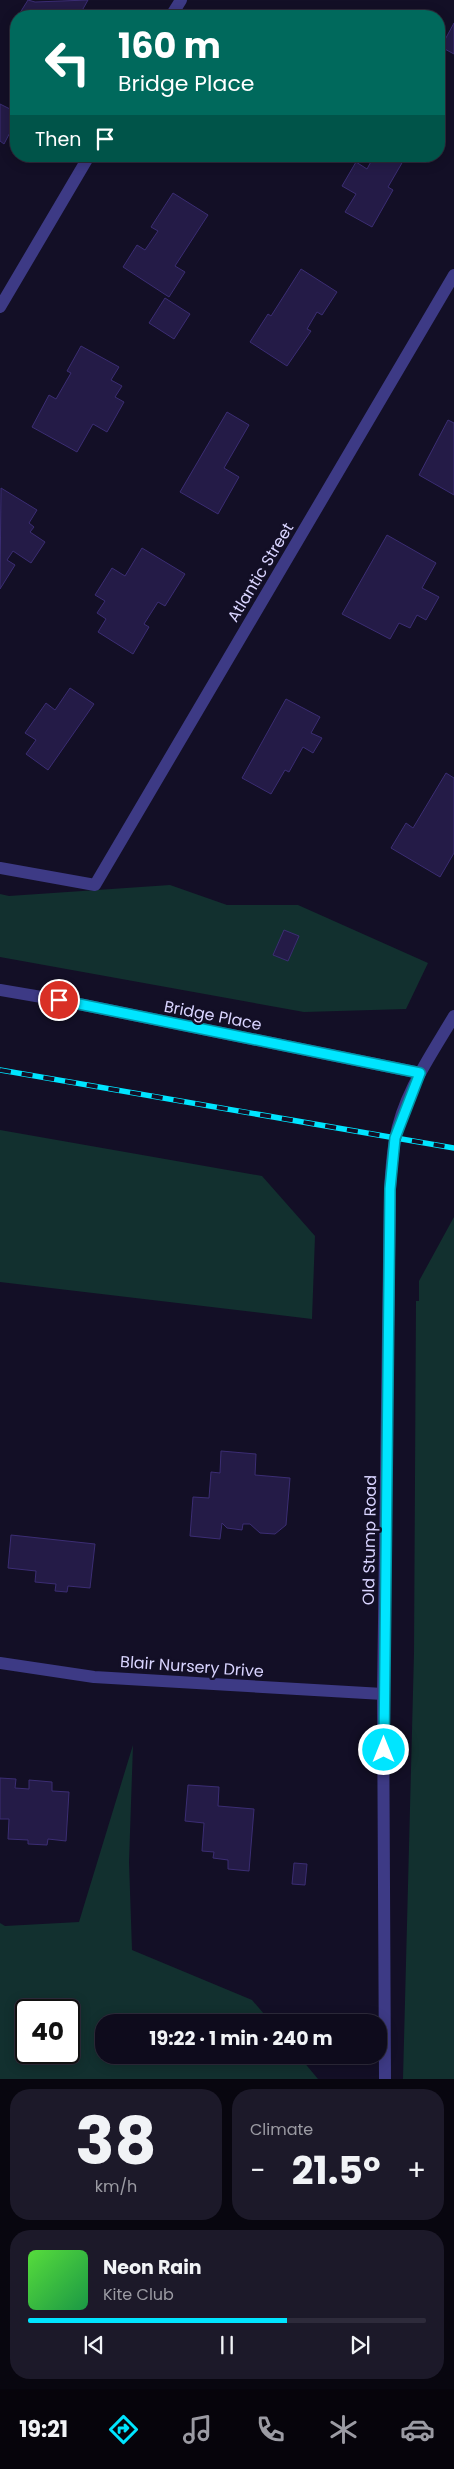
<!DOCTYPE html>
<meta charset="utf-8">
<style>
:root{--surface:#0e0b1c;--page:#1c1929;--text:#f1f3f6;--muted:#9b9ba3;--line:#2e2b3b;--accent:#00e5ff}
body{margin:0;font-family:Poppins,sans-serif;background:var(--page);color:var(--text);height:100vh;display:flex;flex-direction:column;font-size:19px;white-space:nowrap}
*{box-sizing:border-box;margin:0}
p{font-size:16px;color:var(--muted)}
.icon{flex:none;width:28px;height:28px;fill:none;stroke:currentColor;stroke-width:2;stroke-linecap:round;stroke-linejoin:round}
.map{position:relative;height:2079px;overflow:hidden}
.drawer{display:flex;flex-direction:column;gap:10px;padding:10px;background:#08060f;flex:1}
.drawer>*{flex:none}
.banner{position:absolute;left:10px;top:10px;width:435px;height:152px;border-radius:20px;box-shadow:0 2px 12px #0003,0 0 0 1px var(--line);background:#00695c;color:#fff;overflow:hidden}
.speed{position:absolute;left:15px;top:1999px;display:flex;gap:10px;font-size:25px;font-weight:700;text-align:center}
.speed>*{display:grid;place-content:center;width:65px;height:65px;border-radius:50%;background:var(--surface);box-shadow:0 2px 12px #0003,0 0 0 1px var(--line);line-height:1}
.speed .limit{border:2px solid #111;border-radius:8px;background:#fff;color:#111}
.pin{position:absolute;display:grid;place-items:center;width:42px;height:42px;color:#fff;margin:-21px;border:2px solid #fff;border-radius:50%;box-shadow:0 1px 5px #0007}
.me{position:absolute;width:55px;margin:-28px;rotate:0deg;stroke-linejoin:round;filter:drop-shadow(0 0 4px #0008)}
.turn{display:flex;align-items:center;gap:18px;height:105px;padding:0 25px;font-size:22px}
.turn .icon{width:65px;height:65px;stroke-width:2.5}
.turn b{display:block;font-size:35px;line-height:42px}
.then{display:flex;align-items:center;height:48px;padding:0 25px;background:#0003;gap:10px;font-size:19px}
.big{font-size:38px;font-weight:700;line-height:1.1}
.drawer .widget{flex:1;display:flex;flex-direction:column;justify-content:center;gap:8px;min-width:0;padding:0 18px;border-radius:20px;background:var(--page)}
.drawer .dial{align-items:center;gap:0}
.dial b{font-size:65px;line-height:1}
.song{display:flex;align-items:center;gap:15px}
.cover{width:60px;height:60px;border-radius:8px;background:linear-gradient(135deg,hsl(110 70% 55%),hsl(140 70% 35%))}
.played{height:5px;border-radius:2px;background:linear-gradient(90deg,var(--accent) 65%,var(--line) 65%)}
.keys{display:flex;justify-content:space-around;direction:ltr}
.heat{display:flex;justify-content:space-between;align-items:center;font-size:28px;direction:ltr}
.drawer .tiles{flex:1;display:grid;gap:10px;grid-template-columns:1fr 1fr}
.widget:last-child{grid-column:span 2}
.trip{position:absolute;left:95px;top:2014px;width:292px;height:50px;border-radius:20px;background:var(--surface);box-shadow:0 2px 12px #0003,0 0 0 1px var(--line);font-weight:700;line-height:50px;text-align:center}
.menu{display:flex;height:80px;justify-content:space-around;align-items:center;background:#06040b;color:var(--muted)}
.menu .icon{width:35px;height:35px}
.menu .on{color:var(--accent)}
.menu b{font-size:22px;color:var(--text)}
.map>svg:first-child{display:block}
.green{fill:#12302f;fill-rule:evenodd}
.building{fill:#241b47;stroke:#3b2d73}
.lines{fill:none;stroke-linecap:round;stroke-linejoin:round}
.minor{stroke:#3d3a85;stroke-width:12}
.tertiary{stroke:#3d3a85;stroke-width:12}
.rail-casing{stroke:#00e5ff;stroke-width:5.5}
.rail{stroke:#130f26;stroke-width:4;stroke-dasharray:11;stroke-linecap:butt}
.route-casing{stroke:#0095a6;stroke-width:12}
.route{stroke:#00e5ff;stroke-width:9}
.labels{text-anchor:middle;stroke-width:5;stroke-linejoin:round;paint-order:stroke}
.street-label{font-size:16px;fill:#d9d4ff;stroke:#130f26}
</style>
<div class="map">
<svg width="454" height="2079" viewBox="0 0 454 2079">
<rect width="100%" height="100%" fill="#130f26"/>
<!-- green -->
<g class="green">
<path d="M170 885 227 905H298L428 963 406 1009 304 1012 0 957V894L9 896Z"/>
<path d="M0 1130 262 1176 315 1236 312 1319 0 1282Z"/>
<path d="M454 1217V2079H403L414 1653 416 1301H419V1281Z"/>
<path d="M133 1745 129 1862 132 1950 252 2000 271 2022H104V2055H298L318 2079H0V1923L5 1926 79 1922ZM26 2010H69V2052H26Z"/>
</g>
<!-- building -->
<g class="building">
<path d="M28 0 35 2 88 0 79 16H18Z"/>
<path d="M454 23V54L441 47Z"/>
<path d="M0 104 16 112V121L4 144 0 141Z"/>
<path d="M374 156H406L388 187 393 190 372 227 345 212 356 194 342 186 356 162 367 169Z"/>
<path d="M173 193 208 215 175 266 185 272 169 297 123 267 137 245 145 250 158 231 151 227Z"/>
<path d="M301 269 337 292 322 315 317 312 307 329 311 331 287 366 250 342 268 314 271 316Z"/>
<path d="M165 298 190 314 174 339 149 323Z"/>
<path d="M81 346 119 367 111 380 122 386 115 397 124 402 107 432 93 424 77 452 32 427 49 395 56 399 71 373 67 371Z"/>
<path d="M227 412 249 425 224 468 239 477 218 514 180 492Z"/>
<path d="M448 420 454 423V495L419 475Z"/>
<path d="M1 488 37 510 29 523 34 527 30 532 45 542 31 563 13 551 7 560 15 565 0 589Z"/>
<path d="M387 535 436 563 422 588 439 597 426 620 417 615 410 628 399 623 390 639 342 614Z"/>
<path d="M142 548 185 574 165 606 158 602 144 624 149 627 133 654 98 632 106 619 97 613 105 601 95 595 112 568 125 576Z"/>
<path d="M70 688 94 704 48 770 26 754 36 740 25 733 46 703 55 710Z"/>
<path d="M286 699 320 717 311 733 322 738 313 753 303 747 289 772 285 770 271 794 242 778Z"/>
<path d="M446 773 454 778V853L440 877 391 848 406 823 413 828Z"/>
<path d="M284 930 299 936 288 961 273 955Z"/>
<path d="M221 1451 256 1454 255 1475 290 1478 286 1525 275 1534 260 1533 250 1524H243L242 1530 227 1528 222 1523 220 1539 190 1536 193 1497 209 1498 211 1472 220 1473Z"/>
<path d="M11 1535 95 1544 90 1588 68 1586 67 1592 55 1591 56 1584 35 1582 36 1571 8 1568Z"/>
<path d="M0 1778 16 1779 15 1788 29 1789V1780L52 1782V1791L69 1792 66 1841 48 1839 47 1845 28 1844V1840L8 1839 9 1819H0Z"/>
<path d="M188 1785 219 1787 218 1806 254 1809 249 1871 228 1869V1860L213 1858 214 1852 202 1851 204 1823 185 1821Z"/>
<path d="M294 1863 307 1864 305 1885 292 1884Z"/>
</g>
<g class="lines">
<!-- minor -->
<g class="minor">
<path d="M171 16 181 0"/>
<path d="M0 307 89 156"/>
<path d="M0 868 95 885 454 275"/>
<path d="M0 990 59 1000 420 1073"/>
<path d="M0 1663 94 1677 383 1694"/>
</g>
<!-- tertiary -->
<path class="tertiary" d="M385 2079 383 1694 390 1189C391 1173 392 1156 395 1140 403 1094 431 1055 454 1016"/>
<defs>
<path id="rail" d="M0 1070 454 1148"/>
</defs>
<!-- rail casing -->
<use href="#rail" class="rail-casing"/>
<!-- rail -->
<use href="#rail" class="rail"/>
</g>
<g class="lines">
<defs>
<path id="route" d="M59 1000 420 1073 395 1138 390 1189 384 1750"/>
</defs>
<!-- route casing -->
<use href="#route" class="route-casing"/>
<!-- route -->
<use href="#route" class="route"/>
</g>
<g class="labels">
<!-- street labels -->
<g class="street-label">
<text transform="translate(260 572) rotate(-59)" y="6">Atlantic Street</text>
<text transform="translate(213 1015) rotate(11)" y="6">Bridge Place</text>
<text transform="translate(369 1540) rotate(-89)" y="6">Old Stump Road</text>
<text transform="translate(192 1666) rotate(4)" y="6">Blair Nursery Drive</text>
</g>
</g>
</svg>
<div class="speed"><div class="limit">40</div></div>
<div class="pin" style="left:59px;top:1000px;background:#d93025"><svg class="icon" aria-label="arrive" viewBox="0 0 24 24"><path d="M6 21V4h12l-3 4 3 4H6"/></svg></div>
<svg class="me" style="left:384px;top:1750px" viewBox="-20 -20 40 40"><circle r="17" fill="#00e5ff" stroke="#fff" stroke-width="3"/><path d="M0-11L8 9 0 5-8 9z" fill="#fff"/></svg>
<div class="trip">19:22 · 1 min · 240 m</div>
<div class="banner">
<div class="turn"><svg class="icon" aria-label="left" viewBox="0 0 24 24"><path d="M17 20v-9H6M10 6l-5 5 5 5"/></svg><div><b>160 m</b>Bridge Place</div></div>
<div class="then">Then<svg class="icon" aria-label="arrive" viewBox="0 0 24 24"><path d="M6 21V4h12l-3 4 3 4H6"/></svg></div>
</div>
</div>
<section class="drawer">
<div class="tiles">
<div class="widget dial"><b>38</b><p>km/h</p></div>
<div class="widget"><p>Climate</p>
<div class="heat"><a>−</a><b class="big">21.5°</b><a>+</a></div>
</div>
<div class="widget">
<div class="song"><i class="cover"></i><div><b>Neon Rain</b><p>Kite Club</p></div></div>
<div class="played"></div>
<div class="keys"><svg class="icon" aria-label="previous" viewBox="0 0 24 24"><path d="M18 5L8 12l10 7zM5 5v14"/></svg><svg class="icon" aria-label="pause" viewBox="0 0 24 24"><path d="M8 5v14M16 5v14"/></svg><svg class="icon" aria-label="next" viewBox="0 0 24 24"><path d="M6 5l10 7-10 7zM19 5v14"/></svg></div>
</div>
</div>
</section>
<nav class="menu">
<b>19:21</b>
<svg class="icon on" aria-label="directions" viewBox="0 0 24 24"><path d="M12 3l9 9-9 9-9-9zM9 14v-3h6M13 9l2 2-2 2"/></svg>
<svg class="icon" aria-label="music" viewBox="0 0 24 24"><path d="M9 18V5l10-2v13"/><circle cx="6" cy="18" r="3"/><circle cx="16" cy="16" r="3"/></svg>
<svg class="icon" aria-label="phone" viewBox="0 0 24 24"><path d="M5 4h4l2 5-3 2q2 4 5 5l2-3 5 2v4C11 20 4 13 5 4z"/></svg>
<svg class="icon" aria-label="climate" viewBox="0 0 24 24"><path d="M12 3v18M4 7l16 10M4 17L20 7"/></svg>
<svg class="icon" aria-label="car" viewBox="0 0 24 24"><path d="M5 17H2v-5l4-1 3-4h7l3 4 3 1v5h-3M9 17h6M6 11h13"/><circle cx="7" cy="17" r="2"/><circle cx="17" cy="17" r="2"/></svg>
</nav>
